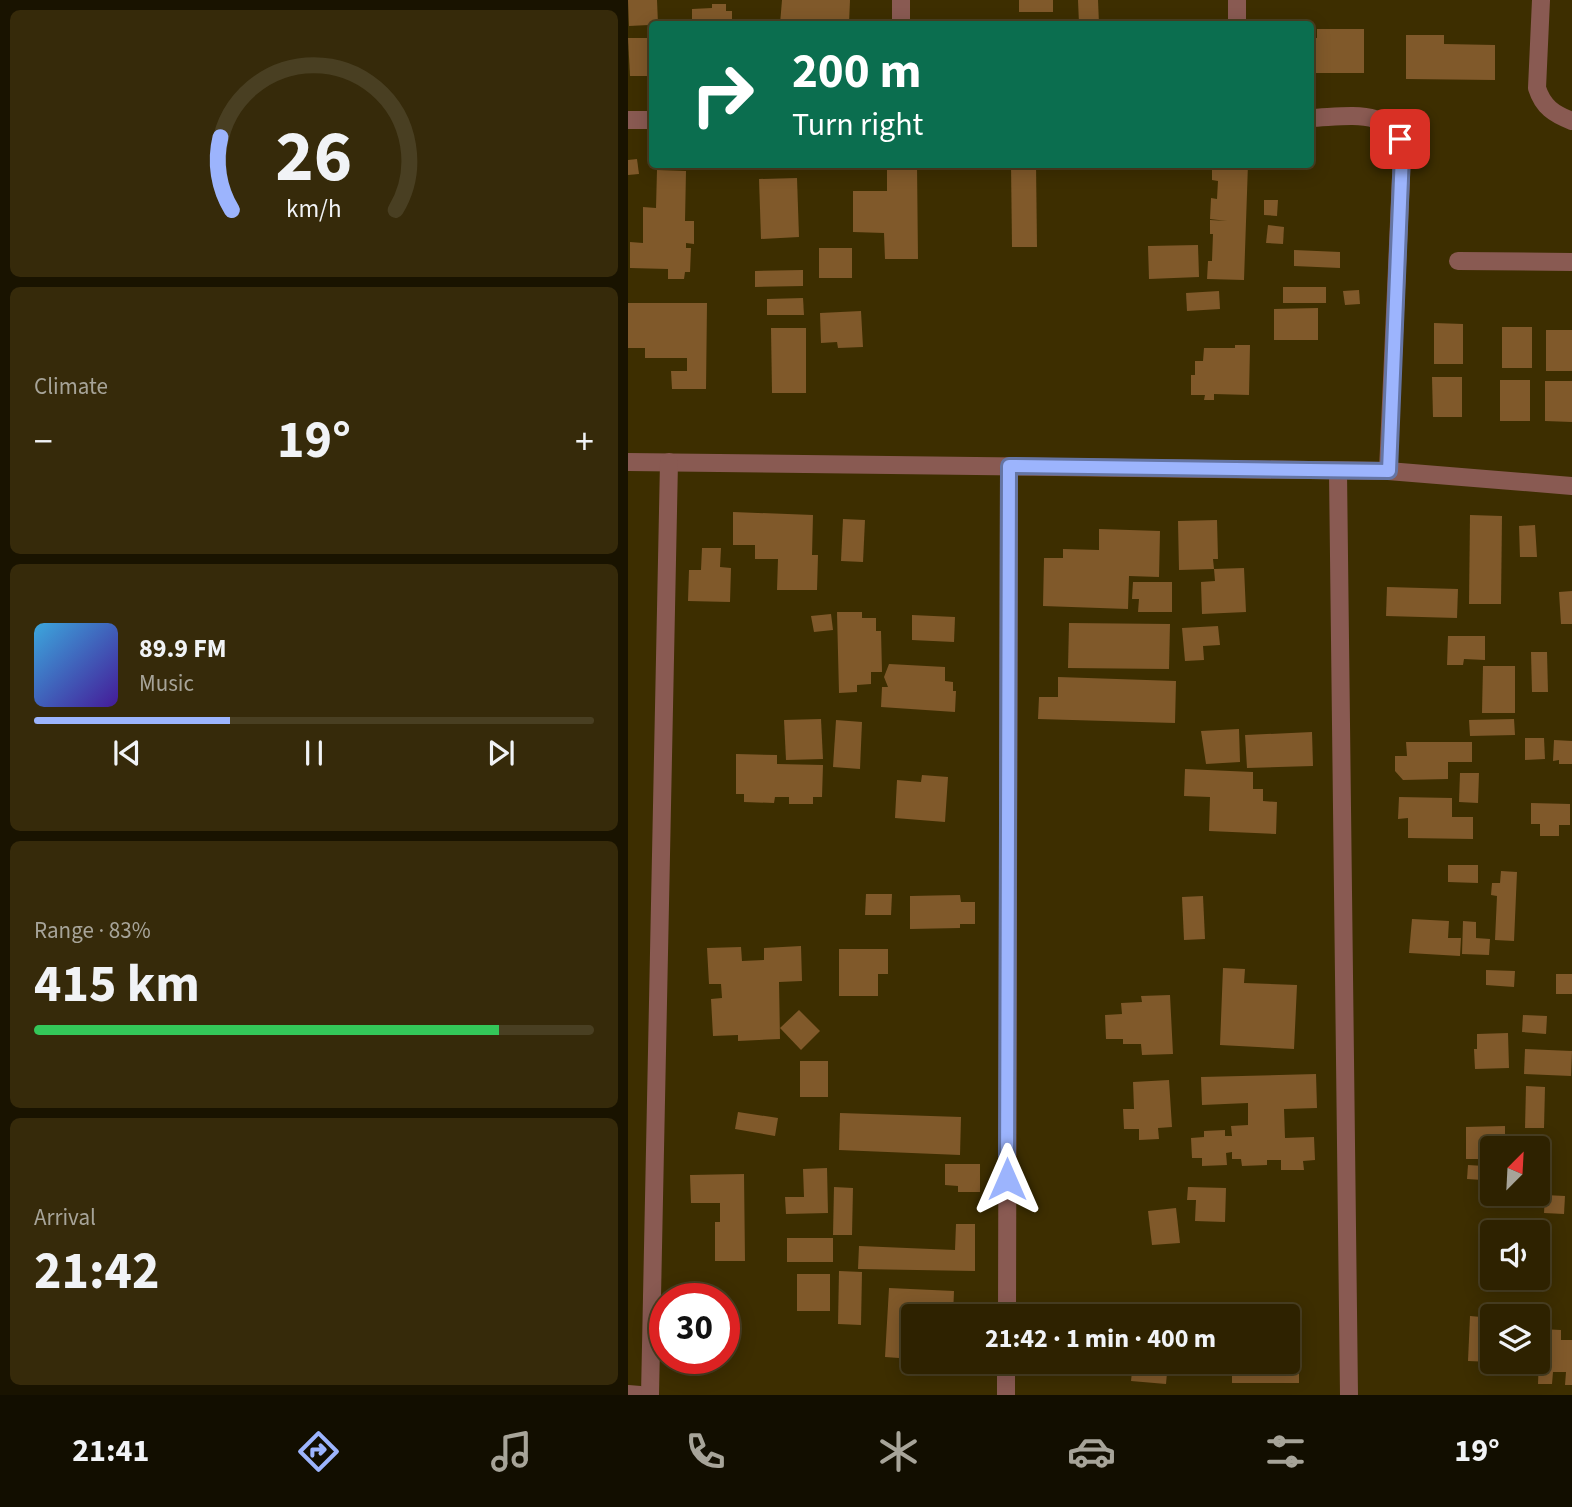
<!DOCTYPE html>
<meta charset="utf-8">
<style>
:root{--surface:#2e2200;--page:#362a0a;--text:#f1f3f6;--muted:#a7a499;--line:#493f22;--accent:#9cb4fd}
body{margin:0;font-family:"Source Sans 3",sans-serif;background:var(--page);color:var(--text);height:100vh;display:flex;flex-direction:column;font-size:26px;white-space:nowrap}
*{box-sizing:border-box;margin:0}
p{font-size:23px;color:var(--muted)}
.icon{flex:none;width:38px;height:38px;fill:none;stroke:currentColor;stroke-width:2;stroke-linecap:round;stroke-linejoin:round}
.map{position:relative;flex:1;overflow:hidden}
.details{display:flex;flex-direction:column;gap:10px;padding:10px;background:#191300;width:628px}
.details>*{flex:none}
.top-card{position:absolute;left:21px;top:21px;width:665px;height:147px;border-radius:7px;box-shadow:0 4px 18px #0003,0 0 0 2px var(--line);background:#0b6e4f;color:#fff;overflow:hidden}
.needle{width:46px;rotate:24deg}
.buttons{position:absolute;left:852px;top:1136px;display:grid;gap:14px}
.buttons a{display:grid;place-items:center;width:70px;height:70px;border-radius:7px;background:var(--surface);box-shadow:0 4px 18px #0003,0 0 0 2px var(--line);font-size:35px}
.speed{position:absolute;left:21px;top:1283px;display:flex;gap:14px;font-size:35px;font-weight:700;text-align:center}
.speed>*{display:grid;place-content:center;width:91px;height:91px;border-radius:50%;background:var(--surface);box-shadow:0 4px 18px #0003,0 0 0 2px var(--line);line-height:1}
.speed .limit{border:10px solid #d22;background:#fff;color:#111}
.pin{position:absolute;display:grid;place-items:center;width:60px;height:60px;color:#fff;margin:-30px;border-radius:14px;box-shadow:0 4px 10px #0006}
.me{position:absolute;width:77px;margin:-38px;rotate:0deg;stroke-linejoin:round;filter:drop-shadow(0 0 5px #0008)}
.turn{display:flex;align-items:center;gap:24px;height:147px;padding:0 28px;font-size:32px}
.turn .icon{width:91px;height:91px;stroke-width:2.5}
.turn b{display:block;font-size:49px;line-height:60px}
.big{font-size:52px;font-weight:700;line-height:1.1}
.details .card{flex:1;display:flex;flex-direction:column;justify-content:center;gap:10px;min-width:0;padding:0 24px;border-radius:10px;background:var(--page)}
.details .dial{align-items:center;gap:0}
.dial svg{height:182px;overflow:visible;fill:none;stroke:var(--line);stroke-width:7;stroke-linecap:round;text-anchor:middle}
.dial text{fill:var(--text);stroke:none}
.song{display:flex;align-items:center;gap:21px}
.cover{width:84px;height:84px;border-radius:10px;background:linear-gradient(135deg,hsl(200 70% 55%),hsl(260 70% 35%))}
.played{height:7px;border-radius:4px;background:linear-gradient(90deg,var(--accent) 35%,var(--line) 35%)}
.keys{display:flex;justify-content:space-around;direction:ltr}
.heat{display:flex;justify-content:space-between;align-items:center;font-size:38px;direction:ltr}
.charge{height:10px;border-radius:5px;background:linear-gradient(90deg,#34c759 83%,var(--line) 0)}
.trip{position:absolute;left:273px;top:1304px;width:399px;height:70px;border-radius:7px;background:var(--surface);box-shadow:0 4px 18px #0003,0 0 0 2px var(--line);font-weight:700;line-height:70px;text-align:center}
.tabs{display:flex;height:112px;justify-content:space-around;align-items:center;background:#120e00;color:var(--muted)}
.tabs .icon{width:49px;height:49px}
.tabs .current{color:var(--accent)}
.tabs b{font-size:32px;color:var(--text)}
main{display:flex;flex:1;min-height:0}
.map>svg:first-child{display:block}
.building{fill:#80592a}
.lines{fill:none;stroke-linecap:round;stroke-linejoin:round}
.minor{stroke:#895a52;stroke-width:18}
.route-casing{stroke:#6575a4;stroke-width:18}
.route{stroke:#9cb4fd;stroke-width:12}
</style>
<main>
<section class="details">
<div class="card dial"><svg viewBox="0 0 100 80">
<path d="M14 69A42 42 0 1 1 86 69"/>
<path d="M14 69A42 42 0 0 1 9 37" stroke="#9cb4fd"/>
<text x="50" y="56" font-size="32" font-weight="700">26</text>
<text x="50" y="72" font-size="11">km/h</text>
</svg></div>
<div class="card"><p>Climate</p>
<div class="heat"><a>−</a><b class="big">19°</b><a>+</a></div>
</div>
<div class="card">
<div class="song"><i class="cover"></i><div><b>89.9 FM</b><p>Music</p></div></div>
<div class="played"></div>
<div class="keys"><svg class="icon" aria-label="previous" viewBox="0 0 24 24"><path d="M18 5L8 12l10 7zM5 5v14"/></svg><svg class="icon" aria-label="pause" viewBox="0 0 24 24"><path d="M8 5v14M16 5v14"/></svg><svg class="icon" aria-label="next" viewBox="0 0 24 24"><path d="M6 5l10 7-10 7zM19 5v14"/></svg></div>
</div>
<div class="card"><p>Range · 83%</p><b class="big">415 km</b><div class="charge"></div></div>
<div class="card"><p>Arrival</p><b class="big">21:42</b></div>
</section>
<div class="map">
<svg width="944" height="1395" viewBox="0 0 944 1395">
<rect width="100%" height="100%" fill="#3d2e00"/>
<!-- building -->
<g class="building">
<path d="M0 0H29L30 24H24V34H22L21 25 1 26Z"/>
<path d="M154 0H222L221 24H152Z"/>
<rect x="391" y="0" width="34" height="12"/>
<path d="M450 0H470L471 24H451Z"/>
<path d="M84 4H98V11H104V24H64V9L84 8Z"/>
<path d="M689 29H736V73H682V38H689Z"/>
<path d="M778 35H816V44L867 45V80L778 79Z"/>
<path d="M0 38H24V76H2Z"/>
<path d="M9 159 11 174 0 175V160Z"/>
<path d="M259 164H289L290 259H257L256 233 225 232V191H259Z"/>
<path d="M383 164H408L409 247H384Z"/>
<path d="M584 164H620L616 280 579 279 580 261H584L585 234H582V220L599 221 582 219 583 198 589 199 590 181 584 180Z"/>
<path d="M29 170 58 171 57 221H66V244L58 243V248H63L62 272H57L56 279H40V269L2 268V242L15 243V207L28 208Z"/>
<path d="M169 178 171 237 133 239 131 179Z"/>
<path d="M636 200H650L649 216 636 215Z"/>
<path d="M640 225 656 227 655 244 638 243Z"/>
<path d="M570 245 571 277 521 279 520 246Z"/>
<rect x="191" y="248" width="33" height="30"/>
<path d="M666 250 712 252V268L666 266Z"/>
<path d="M175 270V286L127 287V271Z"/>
<rect x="655" y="287" width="43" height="16"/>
<path d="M731 290 732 304 717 305 715 291Z"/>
<path d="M591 291 592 309 559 311 558 293Z"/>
<path d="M175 298 176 315H139V299Z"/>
<path d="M0 303H79L78 389H44L43 371H59V358H17V348H0Z"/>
<path d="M690 308V340H646V309Z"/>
<path d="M233 311 235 347 210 348 209 342 193 343 192 313Z"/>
<path d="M806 323 835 324V364H806Z"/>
<rect x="874" y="327" width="30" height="41"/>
<path d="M143 328H178V393H144Z"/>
<rect x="918" y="330" width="26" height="41"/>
<path d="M607 345H622L621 395 586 394V400H576L577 395H563V375H567V361H575L576 348H607Z"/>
<path d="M804 377H834V417H805Z"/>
<rect x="872" y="380" width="30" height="41"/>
<path d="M917 381H944V422L917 421Z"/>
<path d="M105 512 185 515 184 555H190L189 590H149L150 559H127V545H105Z"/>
<path d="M842 515 874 516 873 604H841Z"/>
<path d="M215 519 237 520 235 562 213 561Z"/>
<path d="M589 520 590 559H585L586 569 551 570 550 521Z"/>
<path d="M907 525 909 557H892L891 526Z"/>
<path d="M471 529 532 531 531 577 501 576 500 609 415 606 416 558H435V549L471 550Z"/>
<path d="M74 548H93L92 567 103 568 102 602 60 601 61 570H73Z"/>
<path d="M616 568 618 612 574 614 573 582 587 581 586 569Z"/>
<path d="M505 582H544V612H510L511 599H504Z"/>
<path d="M759 587 830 589 829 618 758 616Z"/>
<path d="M944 591V624H933L931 592Z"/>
<path d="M209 612H234V618H248V631H253L254 672H243V684L229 685V692L211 693Z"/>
<path d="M203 614 205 630 186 632 183 616Z"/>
<path d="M284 615 327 617 326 642 284 640Z"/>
<path d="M441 623 542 624 541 669 440 668Z"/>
<path d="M590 626 592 645 575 646 576 660 557 661 554 628Z"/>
<path d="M820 636H857V660L836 659 835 665H819Z"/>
<path d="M903 652H919L920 692H904Z"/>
<path d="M261 664 317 667V681L325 682V691H328L327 712 253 707 254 687H260L256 677Z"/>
<path d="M855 666H887V713H854Z"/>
<path d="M430 677 548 681 547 723 410 719 411 697H430Z"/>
<path d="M193 719 195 759 158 760 156 720Z"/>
<path d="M886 719 887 735 842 736 841 720Z"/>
<path d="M208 720 234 722 232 769 205 767Z"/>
<path d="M611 729 612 762 578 764 573 731Z"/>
<path d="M684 732 685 766 619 768 617 735Z"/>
<path d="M897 738H916L917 759 897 760Z"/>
<path d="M926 740 944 741V764H931V760L925 761Z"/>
<path d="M778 742H844V762H820V779L775 780 767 771V756H779Z"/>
<path d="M108 754 149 755V764L195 765 194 797H185V804H161V797H147L146 803 116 802V794H108Z"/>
<path d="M557 769 625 772V789H635V801L649 802 648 834 581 831 582 797 556 796Z"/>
<path d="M832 773H851L850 803 831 802Z"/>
<path d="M294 775 320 777 317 822 267 818 269 780 293 782Z"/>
<path d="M771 797 824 798V817H845V839L780 838V818L770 819Z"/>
<path d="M903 803 942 804V825H931V836H912V824H903Z"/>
<path d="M820 865H850V883L820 882Z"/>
<path d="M873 871 889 872 886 941 867 940 869 896 863 895 864 883H872Z"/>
<path d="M238 894H264L263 915H237Z"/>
<path d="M332 895 333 902H347V924H332V928L282 929V896Z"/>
<path d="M575 896 577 939 556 940 554 897Z"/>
<path d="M784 919 821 921 820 938H833L832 956 781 953Z"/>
<path d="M835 921 848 922V938L862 939 861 955 834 954Z"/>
<path d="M173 946 174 981 151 982 152 1039 110 1041V1035L85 1036 83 999 94 998 93 984H81L79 948 113 947 114 961 136 960V948Z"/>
<path d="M211 949H260V974H250V996H211Z"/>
<path d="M595 968 617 969 616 983 669 985 666 1049 592 1045Z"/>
<path d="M858 970 887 971 886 987 858 985Z"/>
<rect x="928" y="974" width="16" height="20"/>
<path d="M542 995 545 1054 514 1055 513 1044H495V1039H478L477 1015 494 1014 493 1003 514 1002 513 996Z"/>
<path d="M171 1010 192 1031 173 1050 152 1028Z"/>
<path d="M895 1015 919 1016 918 1034 894 1032Z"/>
<path d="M880 1033 881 1068 847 1069 846 1049H849V1034Z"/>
<path d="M897 1049 944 1051 943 1076 896 1074Z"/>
<rect x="172" y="1061" width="28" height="36"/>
<path d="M688 1074 689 1108 656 1109 657 1138 686 1137 687 1160 675 1161 676 1170H653V1160H639V1165L614 1166 613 1159H604V1152L598 1153 599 1165 574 1166V1158H564L563 1138 576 1137V1131L597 1130V1136H604L603 1126 620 1125V1103L574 1105 573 1077Z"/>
<path d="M541 1080 544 1127 530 1128 531 1139 511 1140V1129H496L495 1109H506L505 1082Z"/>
<path d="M898 1086 917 1087 916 1128H897Z"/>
<path d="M110 1112 150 1118 147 1136 107 1129Z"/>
<path d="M212 1113 333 1117 332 1155 211 1150Z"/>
<path d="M877 1126V1148H864V1159H838V1127Z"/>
<path d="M317 1164H352V1192H330V1186L317 1185Z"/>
<path d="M840 1165 856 1166 855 1180 839 1179Z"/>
<path d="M199 1168 200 1213 158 1214 157 1197H176L175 1169Z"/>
<path d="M116 1174 117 1261H87V1222H92V1203H63L62 1175Z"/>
<path d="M206 1187 225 1188 224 1235H205Z"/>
<path d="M560 1187 598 1188 597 1222 567 1221 568 1200H559Z"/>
<path d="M917 1195 937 1196 936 1214 916 1213Z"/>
<path d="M548 1208 552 1243 524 1245 520 1211Z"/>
<path d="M328 1224H347V1271L230 1269 231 1246 327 1250Z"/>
<rect x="159" y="1238" width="46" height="24"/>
<path d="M859 1248H864V1278H878V1286L859 1285Z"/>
<path d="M211 1271 234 1272 233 1325 210 1324Z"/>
<rect x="169" y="1274" width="33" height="37"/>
<path d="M261 1288 326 1291 325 1316H285V1359L257 1357Z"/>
<path d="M599 1309V1316H557V1310Z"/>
<path d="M842 1316 864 1318V1362L840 1361Z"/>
<path d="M912 1329 933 1330V1340H944V1385H937L938 1372H925L924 1384H910Z"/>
<path d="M660 1353H671V1383H604V1362H660Z"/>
<path d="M505 1362H540L538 1384 503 1381Z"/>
<path d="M558 1362H600V1364L558 1365Z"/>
</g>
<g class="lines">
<!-- minor -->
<g class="minor">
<path d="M913 0 909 88C915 107 926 114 944 121"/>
<path d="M273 24V0"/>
<path d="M609 24V0"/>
<path d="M682 118C720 117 767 105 774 154L760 471"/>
<path d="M0 120H24"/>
<path d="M830 261 944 262"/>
<path d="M0 462 760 471 944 486"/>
<path d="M710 472 721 1395"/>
<path d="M379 1316 381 466"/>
<path d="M0 1394 12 1395"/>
<path d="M22 1395 41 462"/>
<path d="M378 1395V1362"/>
</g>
</g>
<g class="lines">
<defs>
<path id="route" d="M379 1179 381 466 761 471 774 154 772 139"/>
</defs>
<!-- route casing -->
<use href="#route" class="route-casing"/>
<!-- route -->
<use href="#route" class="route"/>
</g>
</svg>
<div class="buttons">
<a><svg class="needle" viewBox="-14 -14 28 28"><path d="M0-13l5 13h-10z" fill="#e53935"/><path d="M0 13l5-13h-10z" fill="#a7a499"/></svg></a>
<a><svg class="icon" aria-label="sound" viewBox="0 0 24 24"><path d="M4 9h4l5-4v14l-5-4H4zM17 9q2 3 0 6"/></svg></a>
<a><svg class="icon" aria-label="layers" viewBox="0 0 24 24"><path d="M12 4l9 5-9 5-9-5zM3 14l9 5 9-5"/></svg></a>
</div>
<div class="speed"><div class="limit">30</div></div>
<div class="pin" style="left:772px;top:139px;background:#d93025"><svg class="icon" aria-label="arrive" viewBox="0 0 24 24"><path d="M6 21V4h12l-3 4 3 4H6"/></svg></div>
<svg class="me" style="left:379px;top:1179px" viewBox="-20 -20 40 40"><path d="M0-17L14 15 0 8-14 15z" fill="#9cb4fd" stroke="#fff" stroke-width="4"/></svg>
<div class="trip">21:42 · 1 min · 400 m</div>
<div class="top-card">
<div class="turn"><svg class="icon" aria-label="right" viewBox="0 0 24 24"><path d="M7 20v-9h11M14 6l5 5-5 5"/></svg><div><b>200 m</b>Turn right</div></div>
</div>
</div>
</main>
<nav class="tabs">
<b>21:41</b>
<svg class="icon current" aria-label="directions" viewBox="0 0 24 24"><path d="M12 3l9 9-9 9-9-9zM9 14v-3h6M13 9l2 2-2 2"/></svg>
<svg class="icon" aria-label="music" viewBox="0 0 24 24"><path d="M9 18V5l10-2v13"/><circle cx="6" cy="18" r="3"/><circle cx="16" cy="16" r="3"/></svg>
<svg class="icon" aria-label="phone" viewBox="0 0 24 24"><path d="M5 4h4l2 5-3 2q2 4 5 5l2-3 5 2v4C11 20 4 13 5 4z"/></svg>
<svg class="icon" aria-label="climate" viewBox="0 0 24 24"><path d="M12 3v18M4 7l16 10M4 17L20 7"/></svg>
<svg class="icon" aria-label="car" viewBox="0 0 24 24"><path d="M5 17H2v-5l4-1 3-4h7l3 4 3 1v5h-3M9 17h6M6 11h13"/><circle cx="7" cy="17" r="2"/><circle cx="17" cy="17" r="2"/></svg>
<svg class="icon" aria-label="filters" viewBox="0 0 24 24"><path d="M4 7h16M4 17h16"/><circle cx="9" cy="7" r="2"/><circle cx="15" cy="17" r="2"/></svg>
<b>19°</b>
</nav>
